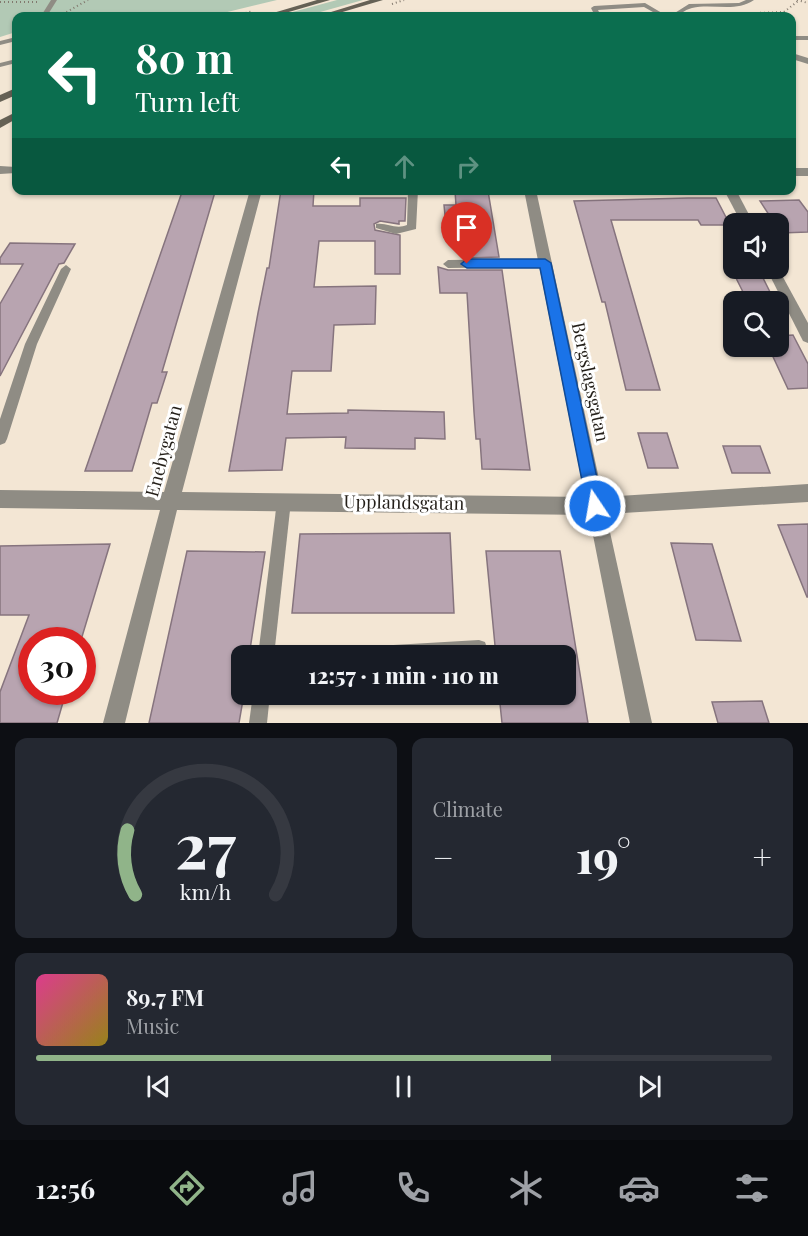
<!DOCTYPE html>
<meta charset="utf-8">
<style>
:root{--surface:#171b24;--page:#242831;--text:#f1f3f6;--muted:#9ea1a6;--line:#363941;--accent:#90b489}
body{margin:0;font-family:"Playfair Display",serif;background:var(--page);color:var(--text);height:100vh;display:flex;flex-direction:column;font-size:22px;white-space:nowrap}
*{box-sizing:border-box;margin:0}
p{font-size:20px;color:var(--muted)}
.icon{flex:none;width:33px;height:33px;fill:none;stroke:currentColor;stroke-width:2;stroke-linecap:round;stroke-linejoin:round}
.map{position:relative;height:723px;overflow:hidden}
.side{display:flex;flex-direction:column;gap:15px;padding:15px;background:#0d0f14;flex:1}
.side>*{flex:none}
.banner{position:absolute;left:12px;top:12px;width:784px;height:183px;border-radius:12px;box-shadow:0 2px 4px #0004;background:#0b6e4f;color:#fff;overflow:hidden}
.fabs{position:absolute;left:723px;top:213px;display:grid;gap:12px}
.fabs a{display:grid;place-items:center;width:66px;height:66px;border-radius:12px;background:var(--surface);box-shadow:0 2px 4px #0004;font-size:30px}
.speed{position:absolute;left:18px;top:627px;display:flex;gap:12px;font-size:30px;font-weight:700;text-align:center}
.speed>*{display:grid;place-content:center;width:78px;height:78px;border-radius:50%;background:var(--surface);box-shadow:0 2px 4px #0004;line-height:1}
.speed .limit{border:9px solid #d22;background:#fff;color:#111}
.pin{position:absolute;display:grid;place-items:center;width:51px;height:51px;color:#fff;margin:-62px -26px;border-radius:50% 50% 50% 0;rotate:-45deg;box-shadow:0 0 6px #0007}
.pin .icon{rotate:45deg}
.me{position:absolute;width:66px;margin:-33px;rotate:348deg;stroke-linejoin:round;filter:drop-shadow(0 0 4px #0008)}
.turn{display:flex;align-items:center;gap:21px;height:126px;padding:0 24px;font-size:27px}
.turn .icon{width:78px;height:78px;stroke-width:2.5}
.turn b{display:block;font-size:42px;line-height:51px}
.lanes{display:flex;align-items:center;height:57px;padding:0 24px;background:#0003;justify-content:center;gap:30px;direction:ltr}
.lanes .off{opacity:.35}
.big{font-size:45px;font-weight:800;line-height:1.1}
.side .card{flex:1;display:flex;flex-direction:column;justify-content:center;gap:9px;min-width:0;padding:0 21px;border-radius:12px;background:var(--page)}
.side .dial{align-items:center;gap:0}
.dial svg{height:156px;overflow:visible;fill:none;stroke:var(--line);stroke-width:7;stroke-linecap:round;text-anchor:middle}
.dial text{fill:var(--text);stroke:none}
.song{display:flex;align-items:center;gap:18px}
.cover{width:72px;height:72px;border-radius:9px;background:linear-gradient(135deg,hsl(330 70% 55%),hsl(50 70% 35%))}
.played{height:6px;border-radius:3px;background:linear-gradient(90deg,var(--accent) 70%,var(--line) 70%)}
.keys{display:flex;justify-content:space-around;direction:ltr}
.heat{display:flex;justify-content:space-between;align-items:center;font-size:33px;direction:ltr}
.side .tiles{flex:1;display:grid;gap:15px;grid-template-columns:1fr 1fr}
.card:last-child{grid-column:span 2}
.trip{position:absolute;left:231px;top:645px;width:345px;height:60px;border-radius:12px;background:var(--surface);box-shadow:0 2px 4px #0004;font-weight:800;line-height:60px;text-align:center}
.tab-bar{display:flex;height:96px;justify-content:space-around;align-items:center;background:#090b0e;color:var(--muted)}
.tab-bar .icon{width:42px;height:42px}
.tab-bar .selected{color:var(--accent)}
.tab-bar b{font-size:27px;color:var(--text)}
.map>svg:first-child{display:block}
.green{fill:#b2c9b5}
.building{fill:#b8a4b0;stroke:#86747e;stroke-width:1.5}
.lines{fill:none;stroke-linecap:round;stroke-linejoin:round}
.path{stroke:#82796e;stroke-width:2;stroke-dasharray:1 3;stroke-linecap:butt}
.lane{fill:#8f8c84;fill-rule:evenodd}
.street{fill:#8f8c84;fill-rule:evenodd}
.secondary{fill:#656155;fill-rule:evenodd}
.route{fill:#1a73e8;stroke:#114b97;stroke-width:1.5}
.labels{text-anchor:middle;stroke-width:6;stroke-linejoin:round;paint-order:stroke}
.street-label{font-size:18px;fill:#241f19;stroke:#fff}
</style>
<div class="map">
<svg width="808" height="723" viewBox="0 0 808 723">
<rect width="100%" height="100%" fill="#f3e6d4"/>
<!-- green -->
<g class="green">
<path d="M0 0H277L211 16H16V32L0 37Z"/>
<path d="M337 0H363L306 16H278Z"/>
</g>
<!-- building -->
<g class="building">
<path d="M281 190H314L313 206H360V198H406L405 221H399V224L380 221 374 224 375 230 400 235V274H375V241H319L314 287 376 286 375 324 334 325 331 371H292L287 414 348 413V410L444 412 445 439 415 438V449L345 448 346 437 286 438 282 470 229 471 258 313 267 268H269Z"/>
<path d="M455 191H488L499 257 465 258 462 225H446L444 205H456Z"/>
<path d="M182 192H215L162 372H167L157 403H152L132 471H85Z"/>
<path d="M688 198H716L730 225H701L698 220H611L660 390H626L605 302H602L574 201Z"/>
<path d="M799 200 808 212V232L781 233 778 224H775L760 201Z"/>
<path d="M10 243 75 244 64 263 59 264 0 376V304L23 264H0V258Z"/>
<path d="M438 267 448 270H502L530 470 482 469 480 439H476L474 412 467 293H440Z"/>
<path d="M731 268H758L772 296H745Z"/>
<path d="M793 335 808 364V388L788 389 768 346H778V336Z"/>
<path d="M638 433H667L678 468H648Z"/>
<path d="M723 446H760L770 473H732Z"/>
<path d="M808 524V597H807L778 525Z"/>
<path d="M450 533 454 613H292L300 534Z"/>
<path d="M671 543 712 544 741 641 696 640Z"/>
<path d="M110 544 81 640H32V692H66L57 723H0V692L29 615H0V546Z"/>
<path d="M187 551 265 552 249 656H242V694H244L239 723H149Z"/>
<path d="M486 551H560L588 723H502L499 694H566V656H496Z"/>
<path d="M762 701 769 723H718L712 702Z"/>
</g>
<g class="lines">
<!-- path -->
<g class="path">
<path d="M797 0 808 3"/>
<path d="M0 2H38"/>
<path d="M392 4 404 0"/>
<path d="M756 13 784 12 798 1"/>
<path d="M63 14 88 0"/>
<path d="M234 16 253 11"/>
</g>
<!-- lane -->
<g class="lane">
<path d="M51 0H57L47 16H41Z"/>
<path d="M746 0H754C735 13 713 3 692 8 683 10 679 17 670 16L689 4 739 3Z"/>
<path d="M645 3 667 16H660L644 7 598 10 601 16H595L591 8 594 6Z"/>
<rect x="792" y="36" width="16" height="4"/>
<path d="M16 37V41L0 45V41Z"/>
<path d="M16 59V63L0 67V63Z"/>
<path d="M408 190H418L416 229 396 234 376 228V224C387 222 395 230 407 225Z"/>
<path d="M545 259 550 263 545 267 448 268 443 264 448 260Z"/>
<path d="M66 265 71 269 37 344 7 439 5 443 0 445V419L25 344 61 269Z"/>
<path d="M284 494 289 496 291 501 274 656H258L277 501 279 496Z"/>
<path d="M479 640 485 642 487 648 485 654 481 656H334L336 650 342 648Z"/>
<path d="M253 694H270L267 723H249Z"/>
</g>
<!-- street -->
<g class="street">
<path d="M663 13H675L679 16H659Z"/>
<path d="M792 53 808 58V64L792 59Z"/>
<path d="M0 166 16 167V173L0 174Z"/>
<rect x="792" y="168" width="16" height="8"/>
<path d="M250 190H262L182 492 585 497 524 190H536L603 497 808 484V502L606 514 652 723H630L589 515 177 510 125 723H103L160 510 0 508V490L164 492Z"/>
<path d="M724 190H736L754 224H742Z"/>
<path d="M766 268H778L808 323V343L803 341Z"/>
</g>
<!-- secondary -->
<g class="secondary">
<path d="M317 0H330L275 16H263Z"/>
<path d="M370 0H383L329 16H318Z"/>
<path d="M16 88V95L0 102V95Z"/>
<path d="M16 112V119L0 128V120Z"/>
</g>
</g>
<!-- route -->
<path class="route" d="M467 259H545L551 263 603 506 601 511 595 514 589 511 587 506 540 268H467L461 264Z"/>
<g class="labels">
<!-- street labels -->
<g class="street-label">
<text transform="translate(590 382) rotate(78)" y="6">Bergslagsgatan</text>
<text transform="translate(164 451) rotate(-75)" y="6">Enebygatan</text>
<text transform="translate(404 503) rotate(1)" y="6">Upplandsgatan</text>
</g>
</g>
</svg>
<div class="fabs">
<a><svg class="icon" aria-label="sound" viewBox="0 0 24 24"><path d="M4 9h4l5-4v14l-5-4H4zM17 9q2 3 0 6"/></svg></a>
<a><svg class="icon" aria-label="search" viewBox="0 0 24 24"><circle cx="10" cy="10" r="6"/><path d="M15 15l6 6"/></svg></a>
</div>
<div class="speed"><div class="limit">30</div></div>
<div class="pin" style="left:467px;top:264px;background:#d93025"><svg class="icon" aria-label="arrive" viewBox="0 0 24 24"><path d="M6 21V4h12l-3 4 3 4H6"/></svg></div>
<svg class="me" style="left:595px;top:506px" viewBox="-20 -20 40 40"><circle r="17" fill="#1a73e8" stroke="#fff" stroke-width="3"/><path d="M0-11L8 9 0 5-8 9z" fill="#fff"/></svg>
<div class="trip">12:57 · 1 min · 110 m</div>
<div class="banner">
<div class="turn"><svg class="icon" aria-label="left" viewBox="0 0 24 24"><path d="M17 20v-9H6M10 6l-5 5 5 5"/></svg><div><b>80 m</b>Turn left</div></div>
<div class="lanes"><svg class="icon" aria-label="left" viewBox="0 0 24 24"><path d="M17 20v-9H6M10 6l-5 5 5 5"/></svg><svg class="icon off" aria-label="ahead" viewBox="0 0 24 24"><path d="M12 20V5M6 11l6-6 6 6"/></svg><svg class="icon off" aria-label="right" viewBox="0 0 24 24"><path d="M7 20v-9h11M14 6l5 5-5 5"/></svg></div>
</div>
</div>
<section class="side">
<div class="tiles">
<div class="card dial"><svg viewBox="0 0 100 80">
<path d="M14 69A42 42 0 1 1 86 69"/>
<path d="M14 69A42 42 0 0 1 10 36" stroke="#90b489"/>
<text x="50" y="56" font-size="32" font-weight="700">27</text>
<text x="50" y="72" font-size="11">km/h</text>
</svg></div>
<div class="card"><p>Climate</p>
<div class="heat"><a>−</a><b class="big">19°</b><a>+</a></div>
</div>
<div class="card">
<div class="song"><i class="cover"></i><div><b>89.7 FM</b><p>Music</p></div></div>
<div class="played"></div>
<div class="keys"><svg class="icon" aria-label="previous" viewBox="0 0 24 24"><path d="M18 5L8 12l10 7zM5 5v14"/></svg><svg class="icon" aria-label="pause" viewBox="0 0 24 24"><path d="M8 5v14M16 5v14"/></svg><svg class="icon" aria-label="next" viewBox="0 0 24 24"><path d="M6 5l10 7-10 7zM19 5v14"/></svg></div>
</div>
</div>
</section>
<nav class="tab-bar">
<b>12:56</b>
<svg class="icon selected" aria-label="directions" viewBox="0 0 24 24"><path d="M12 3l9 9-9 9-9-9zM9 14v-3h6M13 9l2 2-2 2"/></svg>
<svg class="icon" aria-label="music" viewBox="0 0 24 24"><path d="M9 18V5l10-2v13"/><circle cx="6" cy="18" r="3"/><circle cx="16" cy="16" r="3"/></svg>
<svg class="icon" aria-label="phone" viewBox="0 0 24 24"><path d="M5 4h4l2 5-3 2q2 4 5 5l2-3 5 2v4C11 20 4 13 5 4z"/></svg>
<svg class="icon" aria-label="climate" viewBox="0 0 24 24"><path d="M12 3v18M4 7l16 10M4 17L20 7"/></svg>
<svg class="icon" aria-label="car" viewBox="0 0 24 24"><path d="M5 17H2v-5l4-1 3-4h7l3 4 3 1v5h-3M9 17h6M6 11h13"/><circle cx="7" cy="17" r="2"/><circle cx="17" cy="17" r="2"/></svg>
<svg class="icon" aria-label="filters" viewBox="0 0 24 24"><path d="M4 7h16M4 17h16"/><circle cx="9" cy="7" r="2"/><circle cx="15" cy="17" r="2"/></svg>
</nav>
